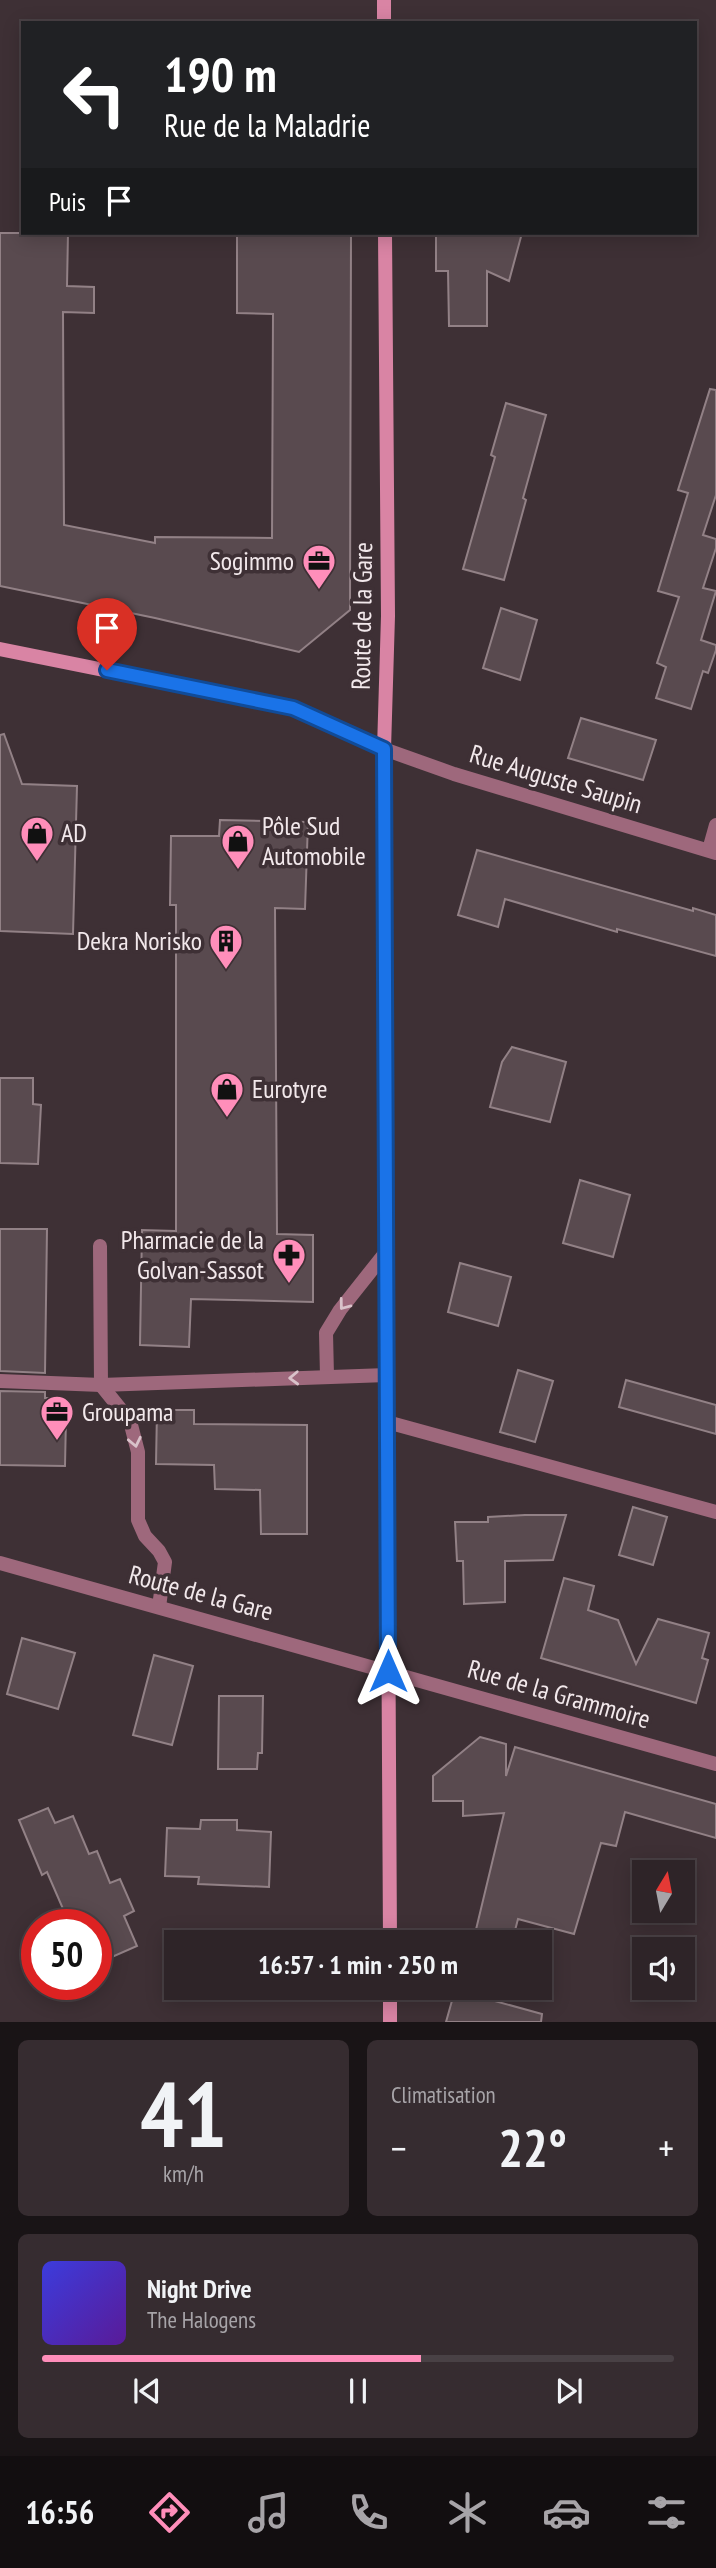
<!DOCTYPE html>
<html lang="fr">
<meta charset="utf-8">
<style>
:root{--surface:#2e2428;--page:#362c30;--text:#f1f3f6;--muted:#a7a4a8;--line:#494145;--accent:#ff8eba}
body{margin:0;font-family:"PT Sans Narrow",sans-serif;background:var(--page);color:var(--text);height:100vh;display:flex;flex-direction:column;font-size:26px;white-space:nowrap}
*{box-sizing:border-box;margin:0}
p{font-size:23px;color:var(--muted)}
.icon{flex:none;width:38px;height:38px;fill:none;stroke:currentColor;stroke-width:2;stroke-linecap:round;stroke-linejoin:round}
.map{position:relative;height:2022px;overflow:hidden}
.side{display:flex;flex-direction:column;gap:18px;padding:18px;background:#191416;flex:1}
.side>*{flex:none}
.banner{position:absolute;left:21px;top:21px;width:676px;height:214px;border-radius:0px;box-shadow:0 4px 18px #0003,0 0 0 2px var(--line);background:#202124;color:#fff;overflow:hidden}
.needle{width:46px;rotate:10deg}
.tools{position:absolute;left:632px;top:1860px;display:grid;gap:14px}
.tools a{display:grid;place-items:center;width:63px;height:63px;border-radius:0px;background:var(--surface);box-shadow:0 4px 18px #0003,0 0 0 2px var(--line);font-size:35px}
.speed{position:absolute;left:21px;top:1909px;display:flex;gap:14px;font-size:35px;font-weight:700;text-align:center}
.speed>*{display:grid;place-content:center;width:91px;height:91px;border-radius:50%;background:var(--surface);box-shadow:0 4px 18px #0003,0 0 0 2px var(--line);line-height:1}
.speed .limit{border:10px solid #d22;background:#fff;color:#111}
.pin{position:absolute;display:grid;place-items:center;width:60px;height:60px;color:#fff;margin:-72px -30px;border-radius:50% 50% 50% 0;rotate:-45deg;box-shadow:0 0 7px #0007}
.pin .icon{rotate:45deg}
.me{position:absolute;width:77px;margin:-38px;rotate:0deg;stroke-linejoin:round;filter:drop-shadow(0 0 5px #0008)}
.turn{display:flex;align-items:center;gap:24px;height:147px;padding:0 28px;font-size:32px}
.turn .icon{width:91px;height:91px;stroke-width:2.5}
.turn b{display:block;font-size:49px;line-height:60px}
.then{display:flex;align-items:center;height:66px;padding:0 28px;background:#0003;gap:14px;font-size:26px}
.big{font-size:52px;font-weight:700;line-height:1.1}
.side .tile{flex:1;display:flex;flex-direction:column;justify-content:center;gap:10px;min-width:0;padding:0 24px;border-radius:10px;background:var(--page)}
.side .dial{align-items:center;gap:0}
.dial b{font-size:91px;line-height:1}
.song{display:flex;align-items:center;gap:21px}
.cover{width:84px;height:84px;border-radius:10px;background:linear-gradient(135deg,hsl(240 70% 55%),hsl(270 70% 35%))}
.played{height:7px;border-radius:4px;background:linear-gradient(90deg,var(--accent) 60%,var(--line) 60%)}
.keys{display:flex;justify-content:space-around;direction:ltr}
.heat{display:flex;justify-content:space-between;align-items:center;font-size:38px;direction:ltr}
.side .tiles{flex:1;display:grid;gap:18px;grid-template-columns:1fr 1fr}
.tile:last-child{grid-column:span 2}
.trip{position:absolute;left:164px;top:1930px;width:388px;height:70px;border-radius:0px;background:var(--surface);box-shadow:0 4px 18px #0003,0 0 0 2px var(--line);font-weight:700;line-height:70px;text-align:center}
.tab-bar{display:flex;height:112px;justify-content:space-around;align-items:center;background:#120e10;color:var(--muted)}
.tab-bar .icon{width:49px;height:49px}
.tab-bar .on{color:var(--accent)}
.tab-bar b{font-size:32px;color:var(--text)}
.map>svg:first-child{display:block}
.building{fill:#594a4f;stroke:#928186;stroke-width:2}
.lines{fill:none;stroke-linecap:round;stroke-linejoin:round}
.lane{stroke:#9e687c;stroke-width:14}
.street{stroke:#9e687c;stroke-width:14}
.secondary{stroke:#d984a4;stroke-width:14}
.oneway{stroke:#d9c2ca}
.route-casing{stroke:#114b97;stroke-width:18}
.route{stroke:#1a73e8;stroke-width:12}
.labels{text-anchor:middle;stroke-width:7;stroke-linejoin:round;paint-order:stroke}
.poi-label{font-size:26px;fill:#f2e8eb;stroke:#3e3035;text-anchor:start}
.street-label{font-size:26px;fill:#f2e8eb;stroke:#3e3035}
</style>
<div class="map">
<svg width="716" height="2022" viewBox="0 0 716 2022">
<rect width="100%" height="100%" fill="#3e3035"/>
<!-- building -->
<g class="building">
<path d="M0 233H68L67 286 94 287V313L63 312 64 525 155 543V537L272 538 273 314 237 313V233H351L350 610 299 652 155 618 0 586Z"/>
<path d="M436 233H522L509 281 487 271V326H449L448 271H436Z"/>
<path d="M710 389 716 390V495L703 535 716 539V548L703 588 716 591 701 640 716 645V650L708 673 703 671 691 709 656 698 666 667 657 663 679 597 658 591 688 493 678 490Z"/>
<path d="M506 403 546 415 523 498 526 500 504 580 463 569 495 457 491 455Z"/>
<path d="M501 608 537 620 520 680 483 668Z"/>
<path d="M581 718 656 740 643 780 568 758Z"/>
<path d="M4 734 22 784 77 786 73 934 0 931V735Z"/>
<path d="M220 820 308 822 305 909 275 908 277 1234 313 1235V1302L191 1299 189 1347 140 1345 142 1230 176 1231V905H170L171 836H219Z"/>
<path d="M477 850 693 911V908L716 915V956L617 929V932L505 899 498 927 458 915Z"/>
<path d="M512 1047 566 1062 550 1122 490 1107 502 1062Z"/>
<path d="M0 1078H33V1104L41 1105 38 1164 0 1163Z"/>
<path d="M580 1180 630 1195 613 1257 563 1243Z"/>
<path d="M0 1229H47L45 1373 0 1371Z"/>
<path d="M460 1263 511 1277 498 1326 448 1312Z"/>
<path d="M518 1370 553 1381 535 1442 500 1432Z"/>
<path d="M626 1380 716 1405V1434L619 1407Z"/>
<path d="M0 1391 45 1392V1398H64L63 1418 66 1417 65 1466 0 1465Z"/>
<path d="M157 1410H194V1424L307 1425V1534H261L260 1490 215 1489 214 1465 156 1464Z"/>
<path d="M633 1507 667 1517 653 1565 619 1555Z"/>
<path d="M525 1515H566L553 1560 505 1561V1602L464 1604 463 1561H457L455 1522H488V1517Z"/>
<path d="M564 1578 594 1586 588 1610 618 1620 636 1664 658 1619 709 1633 702 1658 708 1660 696 1703 541 1658Z"/>
<path d="M22 1638 75 1653 58 1709 7 1694Z"/>
<path d="M154 1655 193 1666 172 1745 133 1735Z"/>
<path d="M219 1696H263L262 1753H258L257 1769H218Z"/>
<path d="M480 1737 506 1744V1776L515 1747 716 1804V1838L625 1812 616 1846 601 1843 574 1934 518 1919 512 1942H473L504 1813 463 1816V1801H433V1776Z"/>
<path d="M48 1808 55 1823 73 1816 89 1854 97 1851 110 1883 120 1879 134 1911 124 1916 137 1946 96 1964V1925H70L47 1872 42 1875 19 1820Z"/>
<path d="M201 1820H237V1830L271 1832 269 1887 198 1884 199 1877 165 1876 167 1828 200 1829Z"/>
<path d="M455 1990 542 2014 541 2022H446Z"/>
</g>
<g class="lines">
<!-- lane -->
<g class="lane">
<path d="M100 1246 101 1385 130 1421 138 1452V1520L145 1536 159 1551 165 1562 159 1607"/>
<path d="M327 1376 326 1333 340 1310 386 1252"/>
<path d="M0 1381 101 1385 387 1375"/>
<path d="M387 1422 716 1512"/>
</g>
<!-- street -->
<g class="street">
<path d="M384 749 454 774 716 853"/>
<path d="M709 850 716 825"/>
<path d="M0 1563 716 1764"/>
</g>
<!-- secondary -->
<g class="secondary">
<path d="M384 0V23"/>
<path d="M385 233 388 616 384 749V846L390 1942"/>
<path d="M0 649 293 708 384 749"/>
<path d="M390 2022V1988"/>
</g>
</g>
<!-- one-way arrows -->
<defs><path id="oneway-chevron" d="M-2-3.5L2.5 0L-2 3.5" fill="none" stroke-width="1.6" stroke-linecap="round" stroke-linejoin="round" transform="scale(1.75)"/></defs>
<g class="oneway">
<use href="#oneway-chevron" transform="translate(344 1305) rotate(127)"/>
<use href="#oneway-chevron" transform="translate(294 1378) rotate(178)"/>
<use href="#oneway-chevron" transform="translate(135 1442) rotate(78)"/>
</g>
<g class="lines">
<defs>
<path id="route" d="M107 670 293 708 384 749 388 1671"/>
</defs>
<!-- route casing -->
<use href="#route" class="route-casing"/>
<!-- route -->
<use href="#route" class="route"/>
</g>
<!-- icons -->
<defs>
<symbol id="office-pin" viewBox="-11 -11 22 30"><path d="M0 17L-7.5 6A9.5 9.5 0 1 1 7.5 6Z" fill="#ff8eba" stroke="#3e3035"/><path d="M-6-3h4V-5.5h4V-3h4V5H-6ZM-1-4.5V-3h2v-1.5ZM-6 0V1H6V0Z" fill="#111"/></symbol>
<symbol id="shop-pin" viewBox="-11 -11 22 30"><path d="M0 17L-7.5 6A9.5 9.5 0 1 1 7.5 6Z" fill="#ff8eba" stroke="#3e3035"/><path d="M-5-2.5h2.3a2.7 3.5 0 0 1 5.4 0H5L5.5 6h-11ZM-1.5-2.5h3a1.5 2.3 0 0 0-3 0Z" fill="#111"/></symbol>
<symbol id="building-pin" viewBox="-11 -11 22 30"><path d="M0 17L-7.5 6A9.5 9.5 0 1 1 7.5 6Z" fill="#ff8eba" stroke="#3e3035"/><path d="M-4-6H4V6H1V3H-1V6H-4ZM-2.5-4.3h1.7v1.8h-1.7ZM.8-4.3h1.7v1.8H.8ZM-2.5-1h1.7V.8h-1.7ZM.8-1h1.7V.8H.8Z" fill="#111"/></symbol>
<symbol id="pharmacy-pin" viewBox="-11 -11 22 30"><path d="M0 17L-7.5 6A9.5 9.5 0 1 1 7.5 6Z" fill="#ff8eba" stroke="#3e3035"/><path d="M-2-6h4v4h4v4h-4v4h-4v-4h-4v-4h4Z" fill="#111"/></symbol>
</defs>
<g fill-rule="evenodd">
<use href="#office-pin" x="300" y="542" width="38" height="52"/>
<use href="#shop-pin" x="18" y="814" width="38" height="52"/>
<use href="#shop-pin" x="219" y="822" width="38" height="52"/>
<use href="#building-pin" x="207" y="922" width="38" height="52"/>
<use href="#shop-pin" x="208" y="1070" width="38" height="52"/>
<use href="#pharmacy-pin" x="270" y="1236" width="38" height="52"/>
<use href="#office-pin" x="38" y="1393" width="38" height="52"/>
</g>
<g class="labels">
<!-- poi labels -->
<g class="poi-label">
<text x="294" y="570" text-anchor="end">Sogimmo</text>
<text x="262" y="835">Pôle Sud<tspan x="262" dy="30">Automobile</tspan></text>
<text x="61" y="842">AD</text>
<text x="202" y="950" text-anchor="end">Dekra Norisko</text>
<text x="252" y="1098">Eurotyre</text>
<text x="264" y="1249" text-anchor="end">Pharmacie de la<tspan x="264" dy="30">Golvan-Sassot</tspan></text>
<text x="82" y="1421">Groupama</text>
</g>
<!-- street labels -->
<g class="street-label">
<text transform="translate(362 616) rotate(-89)" y="9">Route de la Gare</text>
<text transform="translate(556 779) rotate(17)" y="9">Rue Auguste Saupin</text>
<text transform="translate(201 1593) rotate(15)" y="9">Route de la Gare</text>
<text transform="translate(559 1694) rotate(16)" y="9">Rue de la Grammoire</text>
</g>
</g>
</svg>
<div class="tools">
<a><svg class="needle" viewBox="-14 -14 28 28"><path d="M0-13l5 13h-10z" fill="#e53935"/><path d="M0 13l5-13h-10z" fill="#a7a4a8"/></svg></a>
<a><svg class="icon" aria-label="sound" viewBox="0 0 24 24"><path d="M4 9h4l5-4v14l-5-4H4zM17 9q2 3 0 6"/></svg></a>
</div>
<div class="speed"><div class="limit">50</div></div>
<div class="pin" style="left:107px;top:670px;background:#d93025"><svg class="icon" aria-label="arrive" viewBox="0 0 24 24"><path d="M6 21V4h12l-3 4 3 4H6"/></svg></div>
<svg class="me" style="left:388px;top:1671px" viewBox="-20 -20 40 40"><path d="M0-17L14 15 0 8-14 15z" fill="#1a73e8" stroke="#fff" stroke-width="4"/></svg>
<div class="trip">16:57 · 1 min · 250 m</div>
<div class="banner">
<div class="turn"><svg class="icon" aria-label="left" viewBox="0 0 24 24"><path d="M17 20v-9H6M10 6l-5 5 5 5"/></svg><div><b>190 m</b>Rue de la Maladrie</div></div>
<div class="then">Puis<svg class="icon" aria-label="arrive" viewBox="0 0 24 24"><path d="M6 21V4h12l-3 4 3 4H6"/></svg></div>
</div>
</div>
<section class="side">
<div class="tiles">
<div class="tile dial"><b>41</b><p>km/h</p></div>
<div class="tile"><p>Climatisation</p>
<div class="heat"><a>−</a><b class="big">22°</b><a>+</a></div>
</div>
<div class="tile">
<div class="song"><i class="cover"></i><div><b>Night Drive</b><p>The Halogens</p></div></div>
<div class="played"></div>
<div class="keys"><svg class="icon" aria-label="previous" viewBox="0 0 24 24"><path d="M18 5L8 12l10 7zM5 5v14"/></svg><svg class="icon" aria-label="pause" viewBox="0 0 24 24"><path d="M8 5v14M16 5v14"/></svg><svg class="icon" aria-label="next" viewBox="0 0 24 24"><path d="M6 5l10 7-10 7zM19 5v14"/></svg></div>
</div>
</div>
</section>
<nav class="tab-bar">
<b>16:56</b>
<svg class="icon on" aria-label="directions" viewBox="0 0 24 24"><path d="M12 3l9 9-9 9-9-9zM9 14v-3h6M13 9l2 2-2 2"/></svg>
<svg class="icon" aria-label="music" viewBox="0 0 24 24"><path d="M9 18V5l10-2v13"/><circle cx="6" cy="18" r="3"/><circle cx="16" cy="16" r="3"/></svg>
<svg class="icon" aria-label="phone" viewBox="0 0 24 24"><path d="M5 4h4l2 5-3 2q2 4 5 5l2-3 5 2v4C11 20 4 13 5 4z"/></svg>
<svg class="icon" aria-label="climate" viewBox="0 0 24 24"><path d="M12 3v18M4 7l16 10M4 17L20 7"/></svg>
<svg class="icon" aria-label="car" viewBox="0 0 24 24"><path d="M5 17H2v-5l4-1 3-4h7l3 4 3 1v5h-3M9 17h6M6 11h13"/><circle cx="7" cy="17" r="2"/><circle cx="17" cy="17" r="2"/></svg>
<svg class="icon" aria-label="filters" viewBox="0 0 24 24"><path d="M4 7h16M4 17h16"/><circle cx="9" cy="7" r="2"/><circle cx="15" cy="17" r="2"/></svg>
</nav>
